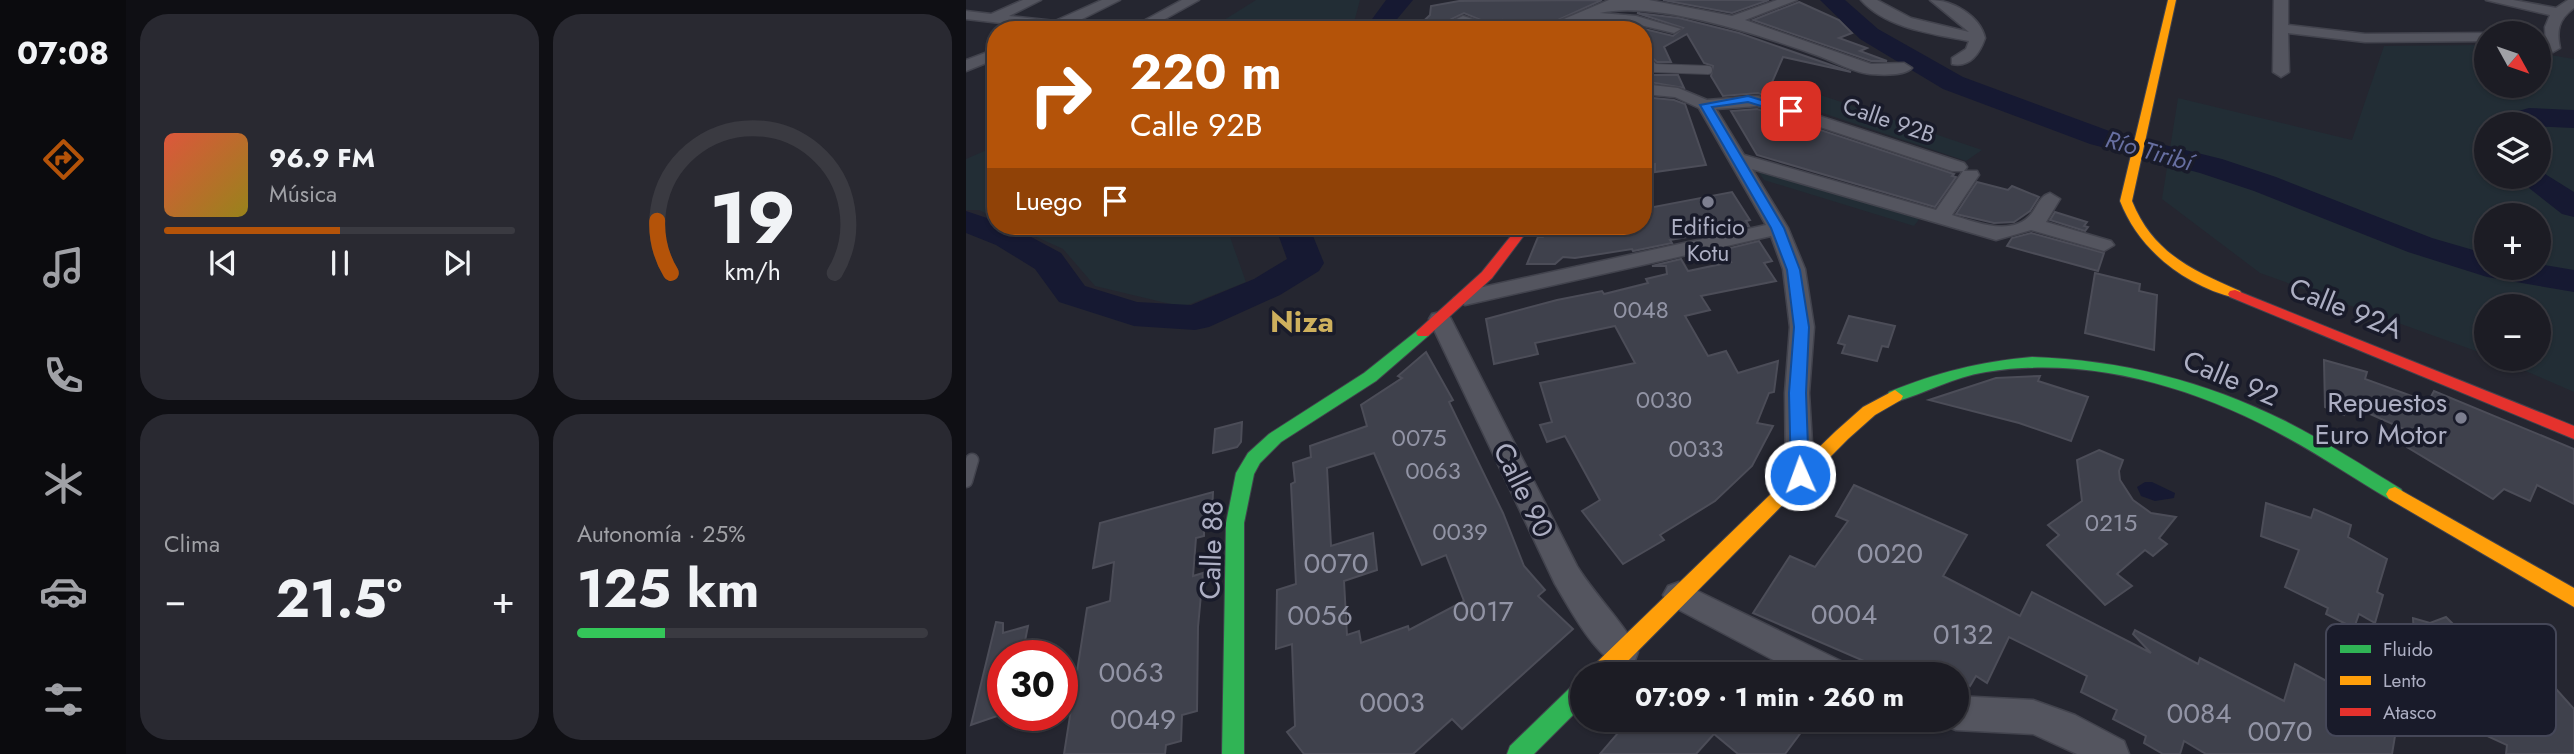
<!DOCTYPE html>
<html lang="es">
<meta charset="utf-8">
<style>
:root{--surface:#1c1c24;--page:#292931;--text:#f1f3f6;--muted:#a0a1a6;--line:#3a3a41;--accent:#b45309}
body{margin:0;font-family:Jost,sans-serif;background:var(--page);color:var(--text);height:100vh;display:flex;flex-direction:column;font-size:26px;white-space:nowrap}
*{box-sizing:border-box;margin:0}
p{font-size:23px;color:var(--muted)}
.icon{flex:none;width:38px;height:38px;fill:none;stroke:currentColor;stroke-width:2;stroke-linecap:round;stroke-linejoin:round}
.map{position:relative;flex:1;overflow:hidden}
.drawer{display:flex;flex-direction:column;gap:14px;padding:14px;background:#0f0f14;width:840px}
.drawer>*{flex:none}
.top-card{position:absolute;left:21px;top:21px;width:665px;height:214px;border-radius:28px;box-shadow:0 2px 5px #0004,0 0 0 2px var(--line);background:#b45309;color:#fff;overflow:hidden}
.needle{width:46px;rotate:130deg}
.tools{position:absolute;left:1508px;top:21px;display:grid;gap:14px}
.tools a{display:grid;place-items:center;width:77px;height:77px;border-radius:50%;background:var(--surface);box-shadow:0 2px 5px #0004,0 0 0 2px var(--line);font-size:35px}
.speed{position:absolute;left:21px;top:640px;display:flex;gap:14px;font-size:35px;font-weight:700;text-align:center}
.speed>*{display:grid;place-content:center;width:91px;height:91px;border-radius:50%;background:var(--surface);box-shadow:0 2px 5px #0004,0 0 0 2px var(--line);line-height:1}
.speed .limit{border:10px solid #d22;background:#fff;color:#111}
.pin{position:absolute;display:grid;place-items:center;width:60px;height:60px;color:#fff;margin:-30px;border-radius:14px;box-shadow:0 4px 10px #0006}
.me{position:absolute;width:77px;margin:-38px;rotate:358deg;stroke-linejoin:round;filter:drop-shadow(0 0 5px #0008)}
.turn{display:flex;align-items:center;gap:24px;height:147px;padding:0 28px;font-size:32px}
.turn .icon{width:91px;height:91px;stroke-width:2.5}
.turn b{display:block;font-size:49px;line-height:60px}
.then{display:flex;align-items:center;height:66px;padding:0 28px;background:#0003;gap:14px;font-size:26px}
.big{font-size:52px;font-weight:700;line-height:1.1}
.drawer .tile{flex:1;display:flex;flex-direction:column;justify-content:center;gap:10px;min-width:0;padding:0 24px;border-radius:28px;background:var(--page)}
.drawer .dial{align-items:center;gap:0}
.dial svg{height:182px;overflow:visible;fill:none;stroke:var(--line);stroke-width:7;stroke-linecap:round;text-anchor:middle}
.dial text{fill:var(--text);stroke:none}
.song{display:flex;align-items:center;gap:21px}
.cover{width:84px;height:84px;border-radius:10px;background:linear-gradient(135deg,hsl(10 70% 55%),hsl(50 70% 35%))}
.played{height:7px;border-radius:4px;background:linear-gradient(90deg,var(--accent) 50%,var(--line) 50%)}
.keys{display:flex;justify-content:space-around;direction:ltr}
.heat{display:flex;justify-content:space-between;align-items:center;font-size:38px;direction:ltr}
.charge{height:10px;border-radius:5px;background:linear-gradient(90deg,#34c759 25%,var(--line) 0)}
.drawer .tiles{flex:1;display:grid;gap:14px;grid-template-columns:repeat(2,1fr)}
.trip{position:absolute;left:604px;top:662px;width:399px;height:70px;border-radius:35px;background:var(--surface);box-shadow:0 2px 5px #0004,0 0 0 2px var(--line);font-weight:700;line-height:70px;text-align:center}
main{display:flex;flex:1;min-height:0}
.menu{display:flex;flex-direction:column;width:126px;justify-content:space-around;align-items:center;background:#0b0b0e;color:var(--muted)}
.menu .icon{width:49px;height:49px}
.menu .on{color:var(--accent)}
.menu b{font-size:32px;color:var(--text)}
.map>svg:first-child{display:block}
.green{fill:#222d35;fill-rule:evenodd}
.water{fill:#161932}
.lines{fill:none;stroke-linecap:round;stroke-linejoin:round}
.river{fill:#161932;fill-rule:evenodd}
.building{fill:#3f414c;stroke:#4c4d58;stroke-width:2;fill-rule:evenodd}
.lane-far1-casing{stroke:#42434d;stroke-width:10}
.lane-casing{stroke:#42434d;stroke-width:15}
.street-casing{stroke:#42434d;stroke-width:3}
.fast-casing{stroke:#42434d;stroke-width:2}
.slow-casing{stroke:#42434d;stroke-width:2}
.jam-casing{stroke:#42434d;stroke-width:2}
.lane-far1{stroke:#54555f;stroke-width:8}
.lane{stroke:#54555f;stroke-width:12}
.street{fill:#54555f;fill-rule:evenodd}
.fast{fill:#30b455;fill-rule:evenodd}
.slow{fill:#ff9f0a;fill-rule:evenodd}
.jam{fill:#e5322d;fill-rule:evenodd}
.route{fill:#1a73e8;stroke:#114b97;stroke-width:2}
.poi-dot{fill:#7d7f90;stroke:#191b2a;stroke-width:2.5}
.labels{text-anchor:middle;stroke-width:7;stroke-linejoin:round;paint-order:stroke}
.far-street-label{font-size:23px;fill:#adafc3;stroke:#191b2a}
.far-poi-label{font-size:23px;fill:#adafc3;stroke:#191b2a}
.far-water-label{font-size:24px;font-style:italic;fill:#676fa1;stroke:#191b2a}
.number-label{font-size:24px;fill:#9294a5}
.street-label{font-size:28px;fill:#adafc3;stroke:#191b2a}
.poi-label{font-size:28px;fill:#adafc3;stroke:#191b2a;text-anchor:end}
.near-number-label{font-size:28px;fill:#9294a5}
.neighbourhood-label{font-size:30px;font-weight:bold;fill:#ceb05d;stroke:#191b2a}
.key{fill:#191b2a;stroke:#454758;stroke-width:2}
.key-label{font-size:19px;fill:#adafc3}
</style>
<main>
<nav class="menu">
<b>07:08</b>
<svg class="icon on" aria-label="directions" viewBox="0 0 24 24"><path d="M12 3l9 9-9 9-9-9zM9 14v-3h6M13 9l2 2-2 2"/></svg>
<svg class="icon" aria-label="music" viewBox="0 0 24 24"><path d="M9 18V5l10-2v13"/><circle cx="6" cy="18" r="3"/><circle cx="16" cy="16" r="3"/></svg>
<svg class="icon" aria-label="phone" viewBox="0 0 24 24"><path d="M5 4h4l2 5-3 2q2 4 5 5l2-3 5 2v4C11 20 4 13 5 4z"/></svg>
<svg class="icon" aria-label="climate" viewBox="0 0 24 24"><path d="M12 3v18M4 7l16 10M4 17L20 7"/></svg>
<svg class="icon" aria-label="car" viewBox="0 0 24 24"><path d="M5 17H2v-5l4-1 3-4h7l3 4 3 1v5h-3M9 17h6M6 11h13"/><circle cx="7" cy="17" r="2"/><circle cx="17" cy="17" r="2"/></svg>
<svg class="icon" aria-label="filters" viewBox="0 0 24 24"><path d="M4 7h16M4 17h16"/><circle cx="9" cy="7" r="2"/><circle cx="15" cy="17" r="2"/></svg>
</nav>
<section class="drawer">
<div class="tiles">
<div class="tile">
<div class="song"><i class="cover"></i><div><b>96.9 FM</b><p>Música</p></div></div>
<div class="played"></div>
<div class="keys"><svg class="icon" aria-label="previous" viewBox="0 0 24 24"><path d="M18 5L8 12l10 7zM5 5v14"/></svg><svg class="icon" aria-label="pause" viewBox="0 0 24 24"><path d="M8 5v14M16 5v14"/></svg><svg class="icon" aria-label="next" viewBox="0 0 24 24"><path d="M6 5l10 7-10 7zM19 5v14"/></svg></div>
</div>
<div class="tile dial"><svg viewBox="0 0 100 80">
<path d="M14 69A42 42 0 1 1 86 69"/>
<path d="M14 69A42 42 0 0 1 8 46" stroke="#b45309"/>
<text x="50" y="56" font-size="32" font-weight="700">19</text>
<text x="50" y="72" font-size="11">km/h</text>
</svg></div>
<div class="tile"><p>Clima</p>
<div class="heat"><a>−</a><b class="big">21.5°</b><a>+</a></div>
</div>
<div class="tile"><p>Autonomía · 25%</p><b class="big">125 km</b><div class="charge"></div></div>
</div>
</section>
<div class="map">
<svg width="1608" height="754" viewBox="0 0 1608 754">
<rect width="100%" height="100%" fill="#252630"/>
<!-- green -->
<g class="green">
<path d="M290 0H394L386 30H242Z"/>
<path d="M1521 45V86H1573V53L1608 59V392L1532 359H1573V306H1521V355L1294 273 1196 199 1212 98 1386 140 1418 46ZM1573 124V177H1521V124ZM1573 215V268H1521V215Z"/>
<path d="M815 86 831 87 1016 150 1000 161 809 97Z"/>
<path d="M30 146V218L13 210H0V159Z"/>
<path d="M791 170 954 218 948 226 798 180Z"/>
<path d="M46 226H270L264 237 280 282 217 307 129 286 97 249Z"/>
</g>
<!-- water -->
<path class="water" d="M1186 482 1209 493 1208 498 1189 501 1175 496 1171 487 1179 482Z"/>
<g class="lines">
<!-- river -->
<g class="river">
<path d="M420 0H447L422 30H398Z"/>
<path d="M854 0H879L912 29 997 77 1146 132 1256 159 1310 177 1466 238 1521 254V268H1573V264L1608 270V292L1521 277 1442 252 1288 191 1234 173 1124 144 977 89 894 39Z"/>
<path d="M1563 108 1608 110V128L1522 124 1527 118Z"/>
<path d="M1573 170 1608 192V217L1596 214 1549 177H1573Z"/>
<path d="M0 211 30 221V226L54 231 95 253 119 286 171 302 225 305 288 279 321 259 309 226H343L358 263 353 271 314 295 243 327 229 330 168 326 93 302 69 269 30 245 0 233Z"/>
</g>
</g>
<!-- building -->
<g class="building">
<path d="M636 0 570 30H537L536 20 522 23 498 13 475 24 476 30H448L464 15 465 6 493 1Z"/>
<path d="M697 0H803L766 13Z"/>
<path d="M833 2 873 20 886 33 873 38 901 48 894 51 921 61H905L787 20Z"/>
<path d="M671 13 713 18 773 33 885 72 817 57 800 96 792 93 757 96 745 76 747 66 738 63 721 34 698 47 705 62H691L677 50V30H663V26L670 27 707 36 717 28Z"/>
<path d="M618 22 650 25V30H599Z"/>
<path d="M677 75H712L718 88 677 81Z"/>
<path d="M677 97 708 100 719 104 740 165 689 172V164L677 166Z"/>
<path d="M791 109 988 174 986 176 990 177 969 207 791 155 765 111Z"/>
<path d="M1011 182 1042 190 1046 186 1073 197 1064 211 1048 222 1028 223 990 214Z"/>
<path d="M766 192 784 220 780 221 783 226 704 240 706 243 667 251 666 249 609 258 597 257 589 264H561L572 237H577L581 226H677V209Z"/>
<path d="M1089 212 1121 222 1118 226 1122 227 1119 231 1084 220Z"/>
<path d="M1065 233 1138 253 1132 271 1041 246 1046 238Z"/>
<path d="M793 241 806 261 798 263 810 281 735 296 744 310 719 316 742 356 760 351 772 373 812 361 808 392 803 393 791 423 807 426 786 466 749 501 694 535 698 540 657 564 616 511 634 500 599 436 581 442 574 425 586 422 574 383 669 363 649 326 569 343 572 354 528 364 520 319 591 300 636 291 638 294 682 283 680 279 701 274 700 266H686L715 259 722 271 765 262 756 250Z"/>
<path d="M1129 273 1174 284 1173 291 1191 295 1188 350 1119 333Z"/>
<path d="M883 316 929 326 922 347 916 346 911 361 876 353 879 345 872 343Z"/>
<path d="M460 352 487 400 483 402 537 513 558 566 579 590 572 596 607 629 496 729 486 719 447 754H338L321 732 329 726 326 644 310 649 311 590 330 584 325 484 329 482 327 463 345 457 344 446 401 426 395 405 436 378 432 376ZM408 453 456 565 480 555 498 601 443 630 442 626 395 643 393 631 381 635 378 581 411 570 407 533 365 546 361 468Z"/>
<path d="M1358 360 1401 372 1399 379 1462 402 1468 391 1608 449V504L1571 485 1564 501 1538 489 1527 499 1441 447 1447 433 1384 405 1378 415 1359 407Z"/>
<path d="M1074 376 1072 381 1122 397 1105 441 1053 423 963 400 1030 378Z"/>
<path d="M276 422 275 442 271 447 247 453 249 429Z"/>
<path d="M1133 450 1157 460 1153 471 1154 480 1167 500 1185 513 1210 517 1193 538 1201 544 1187 556 1179 550 1151 574 1166 586 1139 605 1081 545 1093 535 1082 525 1116 501 1111 460Z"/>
<path d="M888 485 1001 535 977 576 1054 616 1066 592 1185 653 1167 634 1169 630 1232 664 1234 658 1318 701 1329 664 1366 684V680L1405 702 1406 698 1433 712 1426 754H1240L1218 741 1214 754H1197L1178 743 1180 736 1147 719 1151 710 1115 692 1121 676 1043 637 1021 683 1010 676 1004 686 990 677V674H954L937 663 928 674 787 613 824 556 849 567 882 521 870 516Z"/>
<path d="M247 492 246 515 238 518V536L230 538 227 576 237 573 232 627 231 711 216 715 215 741 200 745 199 754H98L121 608 144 601 148 562 127 568 134 523Z"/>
<path d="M1300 503 1345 518 1348 509 1385 525 1382 537 1421 559 1411 592 1417 595 1409 623 1393 614 1388 628 1360 614 1362 608 1319 587 1333 550 1295 536Z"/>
<path d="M1480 617 1496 633 1556 651 1608 709V754H1540L1541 745 1508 730 1511 706 1469 689V680L1450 674 1447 618 1464 623Z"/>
<path d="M30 622 37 623V633L62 626 56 656H37V714L5 725Z"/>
<path d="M664 719H845L819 754H772L748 734 730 754H634Z"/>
</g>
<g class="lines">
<defs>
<g id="lane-far1">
<path d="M656 30 658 19"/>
<path d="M677 56 688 68H677"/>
<path d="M688 68 742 70"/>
</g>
<path id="lane" d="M0 481 6 460"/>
<g id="street">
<path d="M57 0H75L43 16 89 21 136 0H154L108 23 138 26 145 30H97L0 19V11L25 14Z"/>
<path d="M216 0H233L179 30H161Z"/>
<path d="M643 0H683L766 16 811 0H831L779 20 905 64 938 63 946 68C938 76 915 75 904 74 887 72 869 62 853 56 797 36 690 0 634 13L670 16 715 29 708 33 670 24 618 19 592 30H572Z"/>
<path d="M895 0H911L945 18 1003 32 964 0C987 0 1014 16 1019 38 1014 53 1004 68 986 64V58L1000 49 1003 41C968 34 921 29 895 0Z"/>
<path d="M1308 0H1322V25L1399 34 1521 33H1523L1521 41 1399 42 1322 33 1323 72 1315 77 1307 72Z"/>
<path d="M1520 0H1547L1590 8 1602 0H1608V8C1593 19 1590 30 1594 48L1587 52 1580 48 1579 27 1584 15Z"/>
<path d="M497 16 519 23 512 30H496L498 24 491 28 493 30H479L476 26Z"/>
<path d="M30 49V59L0 71V60Z"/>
<path d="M677 84 712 88 741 100 792 96 998 163 1001 167 998 171H1011L1013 175 986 215C1009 222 1047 238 1066 213 1072 205 1074 196 1084 193L1094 199 1080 222 1145 241 1148 245 1138 251 1065 230 1030 240 786 169 822 228 839 269 848 327 843 393 848 476 844 483 834 486 824 483 820 476 819 393 824 327 817 269 805 236 499 305 488 298 499 291 800 225 733 108 709 97 677 94ZM791 106 986 171H997L970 210 778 155 750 109Z"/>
<path d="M474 312 482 314 485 319 611 566C628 594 660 625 672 652L668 663 656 667C629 657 604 609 589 584L463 319 466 314Z"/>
<path d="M713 582 879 663 884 674H834L702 604 697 595 702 586Z"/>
<path d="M990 696 1067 700 1109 715 1158 741 1163 754H1111L1067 734 990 730 978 725 975 719H990Z"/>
</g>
<g id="fast">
<path d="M457 328 462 330 464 333 462 336 410 381 315 442 294 463 288 474 278 523V754H256L260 523 270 473 282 453 303 434 398 373 452 330Z"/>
<path d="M1066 357C1155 360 1239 381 1319 421 1359 441 1397 466 1435 489L1438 494 1435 499 1429 501 1423 499C1389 479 1357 457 1322 438 1232 388 1124 355 1020 372 988 377 960 393 929 402L921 396 923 392C972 372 1013 362 1066 357Z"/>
<path d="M616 681V706L568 754H541L544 746 608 684Z"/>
</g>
<g id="slow">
<path d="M1202 0H1210L1166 201C1187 253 1226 270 1274 291L1276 294 1274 297 1269 298C1218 285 1173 250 1154 201Z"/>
<path d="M929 390 937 396 935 400 909 415 882 439 649 674H623L626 667 870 431 897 407Z"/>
<path d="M1429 487 1608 588V607L1423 499 1420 494 1423 489Z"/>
</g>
<g id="jam">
<path d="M553 226H565L526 278 462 336H452L450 333 452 330 516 272Z"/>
<path d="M1269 290 1608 426V439L1264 297 1262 294 1264 291Z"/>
</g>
</defs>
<!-- lane-far1 casing -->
<use href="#lane-far1" class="lane-far1-casing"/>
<!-- lane casing -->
<use href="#lane" class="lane-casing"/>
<!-- street casing -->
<use href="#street" class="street-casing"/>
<!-- fast casing -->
<use href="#fast" class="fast-casing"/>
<!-- slow casing -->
<use href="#slow" class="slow-casing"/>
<!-- jam casing -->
<use href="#jam" class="jam-casing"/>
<!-- lane-far1 -->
<use href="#lane-far1" class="lane-far1"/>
<!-- lane -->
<use href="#lane" class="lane"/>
<!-- street -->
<use href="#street" class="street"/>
<!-- fast -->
<use href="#fast" class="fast"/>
<!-- slow -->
<use href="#slow" class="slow"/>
<!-- jam -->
<use href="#jam" class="jam"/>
</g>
<!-- route -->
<path class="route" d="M782 96 831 111 825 115 782 102 746 107 818 228 834 270 843 327 840 393 843 475 834 482 825 475 823 393 828 327 821 270 805 228 734 105Z"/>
<!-- markers -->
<g class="poi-dot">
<circle cx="742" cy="202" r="7"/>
<circle cx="1495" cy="418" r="7"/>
</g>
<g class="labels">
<!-- far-street labels -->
<g class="far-street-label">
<text transform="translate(923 120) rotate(19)" y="8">Calle 92B</text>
</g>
<!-- far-poi labels -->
<g class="far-poi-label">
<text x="742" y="235">Edificio<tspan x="742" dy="26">Kotu</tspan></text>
</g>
<!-- far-water labels -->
<g class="far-water-label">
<text transform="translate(1183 151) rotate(16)" y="8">Río Tiribí</text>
</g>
<!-- number labels -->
<g class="number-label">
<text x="675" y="318">0048</text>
<text x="698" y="408">0030</text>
<text x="453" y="446">0075</text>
<text x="730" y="457">0033</text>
<text x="467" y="479">0063</text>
<text x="1145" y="531">0215</text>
<text x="494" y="540">0039</text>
</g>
<!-- street labels -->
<g class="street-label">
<text transform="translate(1380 308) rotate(22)" y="10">Calle 92A</text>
<text transform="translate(1265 378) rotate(23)" y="10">Calle 92</text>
<text transform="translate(558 490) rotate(64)" y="10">Calle 90</text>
<text transform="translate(245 550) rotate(-88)" y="10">Calle 88</text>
</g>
<!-- poi labels -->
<g class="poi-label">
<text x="1481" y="412">Repuestos<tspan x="1481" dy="32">Euro Motor</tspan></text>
</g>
<!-- near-number labels -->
<g class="near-number-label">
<text x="924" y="563">0020</text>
<text x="370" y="573">0070</text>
<text x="517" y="621">0017</text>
<text x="878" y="624">0004</text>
<text x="354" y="625">0056</text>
<text x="997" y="644">0132</text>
<text x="165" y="682">0063</text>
<text x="426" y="712">0003</text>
<text x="1233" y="723">0084</text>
<text x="177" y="729">0049</text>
<text x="1314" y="741">0070</text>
</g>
<!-- neighbourhood labels -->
<g class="neighbourhood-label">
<text x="336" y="332">Niza</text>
</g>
</g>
<!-- legend -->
<rect x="1360" y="624" width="230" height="112" rx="10" class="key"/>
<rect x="1374" y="645" width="31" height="8" fill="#30b455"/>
<rect x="1374" y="676" width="31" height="9" fill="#ff9f0a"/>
<rect x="1374" y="708" width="31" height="8" fill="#e5322d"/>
<g class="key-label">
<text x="1417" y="656">Fluido</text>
<text x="1417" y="687">Lento</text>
<text x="1417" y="719">Atasco</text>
</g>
</svg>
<div class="tools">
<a><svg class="needle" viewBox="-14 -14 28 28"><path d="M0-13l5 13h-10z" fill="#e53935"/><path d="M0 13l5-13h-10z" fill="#a0a1a6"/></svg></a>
<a><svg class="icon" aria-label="layers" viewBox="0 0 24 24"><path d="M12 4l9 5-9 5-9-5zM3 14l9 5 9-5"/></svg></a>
<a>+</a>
<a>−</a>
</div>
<div class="speed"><div class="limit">30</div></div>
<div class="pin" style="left:825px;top:111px;background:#d93025"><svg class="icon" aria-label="arrive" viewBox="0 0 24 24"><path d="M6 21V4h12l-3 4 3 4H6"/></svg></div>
<svg class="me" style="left:834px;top:475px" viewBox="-20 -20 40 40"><circle r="17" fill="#1a73e8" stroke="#fff" stroke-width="3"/><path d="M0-11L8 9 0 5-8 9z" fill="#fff"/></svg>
<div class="trip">07:09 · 1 min · 260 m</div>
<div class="top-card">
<div class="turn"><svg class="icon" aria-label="right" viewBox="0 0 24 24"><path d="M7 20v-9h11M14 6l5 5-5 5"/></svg><div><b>220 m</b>Calle 92B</div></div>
<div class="then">Luego<svg class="icon" aria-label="arrive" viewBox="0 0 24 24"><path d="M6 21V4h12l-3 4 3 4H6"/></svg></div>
</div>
</div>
</main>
